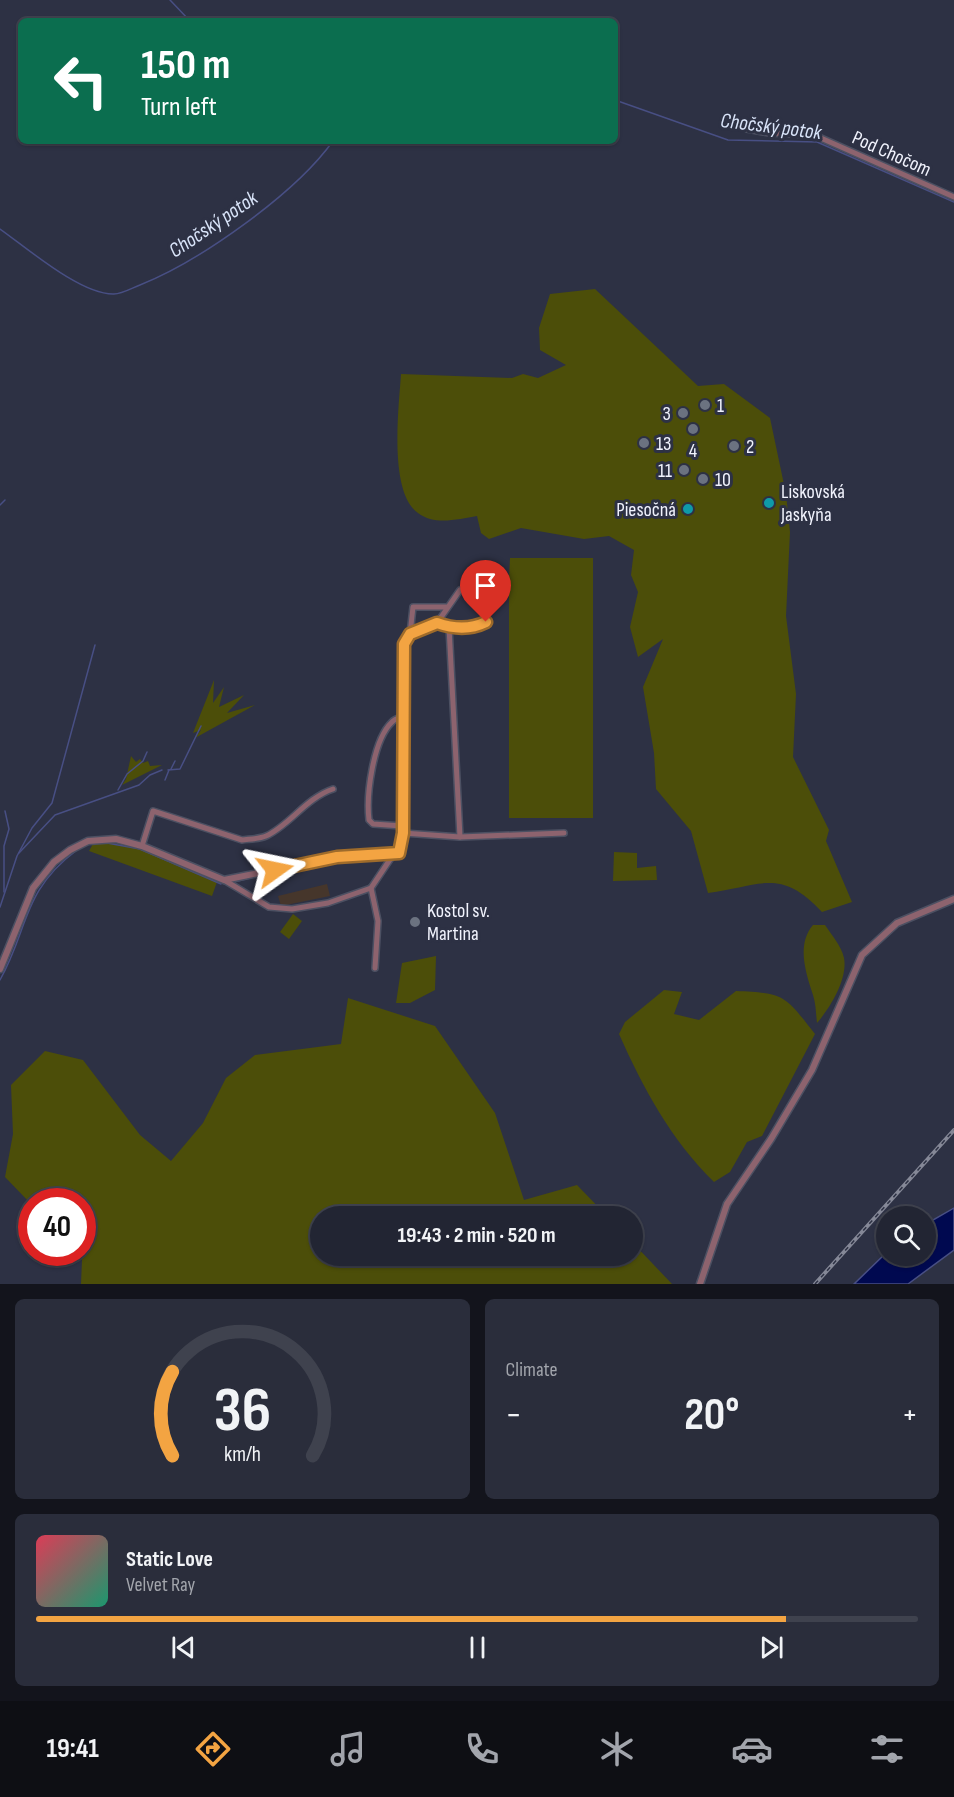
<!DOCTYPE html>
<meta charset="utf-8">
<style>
:root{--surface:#222533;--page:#2a2d3b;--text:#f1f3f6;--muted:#a2a5ac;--line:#3f424e;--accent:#f3a442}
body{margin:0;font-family:"Sofia Sans Condensed",sans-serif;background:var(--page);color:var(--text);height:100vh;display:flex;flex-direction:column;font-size:22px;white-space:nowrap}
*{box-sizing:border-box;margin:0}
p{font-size:20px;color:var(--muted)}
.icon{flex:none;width:33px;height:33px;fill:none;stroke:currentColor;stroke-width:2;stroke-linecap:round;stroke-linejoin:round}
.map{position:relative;height:1284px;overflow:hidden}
.side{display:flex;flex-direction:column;gap:15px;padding:15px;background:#13141c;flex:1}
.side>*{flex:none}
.top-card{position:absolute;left:18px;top:18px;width:600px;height:126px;border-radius:9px;box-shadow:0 2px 4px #0004,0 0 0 2px var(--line);background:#0b6e4f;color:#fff;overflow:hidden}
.tools{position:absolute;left:876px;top:1206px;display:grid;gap:12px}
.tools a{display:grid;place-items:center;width:60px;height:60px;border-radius:50%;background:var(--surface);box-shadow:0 2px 4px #0004,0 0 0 2px var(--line);font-size:30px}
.speed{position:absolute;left:18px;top:1188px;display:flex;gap:12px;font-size:30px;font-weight:700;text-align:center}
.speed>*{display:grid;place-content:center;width:78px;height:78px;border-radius:50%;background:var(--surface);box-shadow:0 2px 4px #0004,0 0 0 2px var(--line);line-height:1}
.speed .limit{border:9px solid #d22;background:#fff;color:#111}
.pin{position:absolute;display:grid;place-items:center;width:51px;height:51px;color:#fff;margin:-62px -26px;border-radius:50% 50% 50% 0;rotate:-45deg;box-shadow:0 0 6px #0007}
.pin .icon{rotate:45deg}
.me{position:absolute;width:66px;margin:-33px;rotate:78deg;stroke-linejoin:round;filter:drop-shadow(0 0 4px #0008)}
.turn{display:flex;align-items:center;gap:21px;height:126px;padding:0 24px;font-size:27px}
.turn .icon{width:78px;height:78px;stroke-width:2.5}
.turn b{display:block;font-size:42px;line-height:51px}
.big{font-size:45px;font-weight:700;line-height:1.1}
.side .card{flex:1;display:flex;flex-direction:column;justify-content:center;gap:9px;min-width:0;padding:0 21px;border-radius:9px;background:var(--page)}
.side .dial{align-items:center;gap:0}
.dial svg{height:156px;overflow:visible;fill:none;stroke:var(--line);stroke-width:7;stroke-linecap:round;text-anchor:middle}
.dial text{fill:var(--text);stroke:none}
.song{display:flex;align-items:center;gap:18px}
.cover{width:72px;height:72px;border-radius:9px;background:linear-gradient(135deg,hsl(350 70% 55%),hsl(160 70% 35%))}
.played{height:6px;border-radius:3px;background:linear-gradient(90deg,var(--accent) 85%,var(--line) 85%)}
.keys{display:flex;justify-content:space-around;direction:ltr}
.heat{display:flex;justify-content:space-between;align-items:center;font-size:33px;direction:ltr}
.side .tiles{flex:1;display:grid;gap:15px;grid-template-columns:1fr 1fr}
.card:last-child{grid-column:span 2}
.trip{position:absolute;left:310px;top:1206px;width:333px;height:60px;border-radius:30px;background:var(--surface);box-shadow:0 2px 4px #0004,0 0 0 2px var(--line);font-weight:700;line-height:60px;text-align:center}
.tab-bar{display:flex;height:96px;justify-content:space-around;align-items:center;background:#0e0f14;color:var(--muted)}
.tab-bar .icon{width:42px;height:42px}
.tab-bar .selected{color:var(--accent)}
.tab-bar b{font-size:27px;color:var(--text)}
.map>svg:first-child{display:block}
.education{fill:#46362b}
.green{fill:#4c4e09}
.water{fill:#000950;stroke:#484f84;stroke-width:1.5}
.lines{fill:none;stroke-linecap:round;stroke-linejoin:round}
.stream{stroke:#484f84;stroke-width:1.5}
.minor-casing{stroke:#4c5062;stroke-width:8}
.tertiary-casing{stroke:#4c5062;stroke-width:9}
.minor{stroke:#8d636e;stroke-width:5}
.tertiary{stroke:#8d636e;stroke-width:6}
.rail-casing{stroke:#858897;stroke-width:4}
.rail{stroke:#2d3144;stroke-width:1.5;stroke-dasharray:4.5;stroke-linecap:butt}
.route-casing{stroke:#9e6b2b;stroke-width:15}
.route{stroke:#f3a442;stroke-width:10}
.worship-dot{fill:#6b7280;stroke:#2d3144;stroke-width:2}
.culture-dot{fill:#0f9aa8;stroke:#2d3144;stroke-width:2}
.labels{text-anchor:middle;stroke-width:6;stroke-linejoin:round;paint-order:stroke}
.street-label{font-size:20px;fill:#f1f3fd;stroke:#2d3144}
.poi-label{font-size:20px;fill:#f1f3fd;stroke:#2d3144;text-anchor:start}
.water-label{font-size:21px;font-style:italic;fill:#d9e4f9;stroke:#2d3144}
</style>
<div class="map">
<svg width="954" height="1284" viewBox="0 0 954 1284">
<rect width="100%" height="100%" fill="#2d3144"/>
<!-- education -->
<path class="education" d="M327 884 330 896 281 906 278 896Z"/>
<!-- green -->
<g class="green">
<path d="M595 289 698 386 724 384 770 418 786 494 790 532 786 616 796 694 793 757 829 830 826 841 852 902 822 912C780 867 761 886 708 893L691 831 656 789 654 753 643 687 663 639 638 657 630 627 638 592 631 575 634 550 609 536 584 539 521 528 489 539 481 533 477 516C458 519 435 526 418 513 388 492 399 406 401 374L512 378 523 374 538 378 566 365 540 350 539 328 550 294Z"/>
<path d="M510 558H593V818H509V579L500 601 467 587 477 565 509 578Z"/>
<path d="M214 680 213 703 224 687 219 707 244 695 227 713 255 705 195 738 201 730 193 733Z"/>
<path d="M131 756 136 762 140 759 143 763 148 761 150 766 162 765 122 785 126 779Z"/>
<path d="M94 842C139 843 177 864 217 882L212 896 89 851Z"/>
<path d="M614 852 637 853V868L656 866 657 880 613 881Z"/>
<path d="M293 914 302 921 289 939 280 932Z"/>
<path d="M813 925H825C831 934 842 947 844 958 848 979 830 1008 817 1023 816 1015 816 1004 813 995 806 973 796 945 813 925Z"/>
<path d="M436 956 435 990 410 1003H396L402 963Z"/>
<path d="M664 990 682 992 674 1014 699 1020 736 991C786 993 785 996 815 1034L762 1136 747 1142 730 1172 714 1182C671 1140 643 1088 619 1034L625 1022Z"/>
<path d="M348 998 435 1026 495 1113 524 1200 577 1185 607 1216H321V1256H633V1243L672 1284H81L82 1260 79 1253 82 1252V1202H32L31 1204 5 1177 13 1134 11 1085 45 1051 83 1060 140 1135 171 1161 203 1123 226 1078 255 1055 341 1044Z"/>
</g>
<!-- water -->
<path class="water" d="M954 1208V1250L908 1284H854L886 1253V1256H926V1224Z"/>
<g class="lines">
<!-- stream -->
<g class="stream">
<path d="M170 0 190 21"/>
<path d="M615 100 728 140 817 142 954 202"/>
<path d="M0 229C27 248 81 295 114 294 122 294 132 288 140 285 200 261 295 194 333 141"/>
<path d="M0 505 5 500"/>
<path d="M171 769 175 761"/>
<path d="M168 770 180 769 201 726"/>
<path d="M165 780 169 770"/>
<path d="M118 790 127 774 143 761 147 752"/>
<path d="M107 843 140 849 221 884"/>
<path d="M19 853 55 815 139 785 150 775 162 770"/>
<path d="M234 882 258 876"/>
<path d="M4 892V846L9 829 5 811"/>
<path d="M0 907 17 856 32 828 52 803 95 645"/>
<path d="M0 980C29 928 22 891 77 850"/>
</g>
<defs>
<g id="minor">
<path d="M747 129 769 133 814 135 954 197"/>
<path d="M437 623 460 590"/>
<path d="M449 627 460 837"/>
<path d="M410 634 413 607H446"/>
<path d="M402 826 373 824 369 820C366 795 373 740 392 722 394 719 401 717 404 716"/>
<path d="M403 833 460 837 564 833"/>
<path d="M142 846 153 811 242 840C249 839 259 839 266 836 289 826 306 798 333 789"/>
<path d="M224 880 269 907 292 909 328 903 371 888 393 855 399 853 403 833 404 644 410 634 437 623C454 629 471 630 487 622"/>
<path d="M371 888 378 921 375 968"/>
</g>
<g id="tertiary">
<path d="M0 969 33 888 54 862 70 850 88 841 116 839 142 846 224 880 337 857 393 855"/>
<path d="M700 1284 727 1204 771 1139 812 1070 862 955 897 923 954 899"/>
</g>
</defs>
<!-- minor casing -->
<use href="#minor" class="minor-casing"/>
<!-- tertiary casing -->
<use href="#tertiary" class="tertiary-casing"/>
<!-- minor -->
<use href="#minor" class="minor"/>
<!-- tertiary -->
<use href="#tertiary" class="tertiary"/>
<defs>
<path id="rail" d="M815 1284 954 1130"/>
</defs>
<!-- rail casing -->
<use href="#rail" class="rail-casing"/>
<!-- rail -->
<use href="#rail" class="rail"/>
</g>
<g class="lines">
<defs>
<path id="route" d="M275 870 337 857 399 853 403 833 404 644 410 634 437 623C454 629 470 630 486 622"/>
</defs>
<!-- route casing -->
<use href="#route" class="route-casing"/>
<!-- route -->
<use href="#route" class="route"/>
</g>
<!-- markers -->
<g class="worship-dot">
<circle cx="705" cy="405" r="6"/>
<circle cx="683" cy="413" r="6"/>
<circle cx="693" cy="429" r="6"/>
<circle cx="644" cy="443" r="6"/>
<circle cx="734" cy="446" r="6"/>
<circle cx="684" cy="470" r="6"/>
<circle cx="703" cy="479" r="6"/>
<circle cx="415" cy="922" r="6"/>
</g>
<g class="culture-dot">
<circle cx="769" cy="503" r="6"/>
<circle cx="688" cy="509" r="6"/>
</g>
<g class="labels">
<!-- street labels -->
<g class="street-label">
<text transform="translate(892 153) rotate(24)" y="7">Pod Chočom</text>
</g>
<!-- poi labels -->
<g class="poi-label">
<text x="717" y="412">1</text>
<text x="671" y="420" text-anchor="end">3</text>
<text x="656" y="450">13</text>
<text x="746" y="453">2</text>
<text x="693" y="457" text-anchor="middle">4</text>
<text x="672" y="477" text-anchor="end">11</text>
<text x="715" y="486">10</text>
<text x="781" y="498">Liskovská<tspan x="781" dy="23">Jaskyňa</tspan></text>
<text x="676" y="516" text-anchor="end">Piesočná</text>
<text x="427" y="917">Kostol sv.<tspan x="427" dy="23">Martina</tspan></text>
</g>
<!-- water labels -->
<g class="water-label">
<text transform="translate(771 126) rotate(7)" y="7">Chočský potok</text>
<text transform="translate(213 224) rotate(-34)" y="7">Chočský potok</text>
</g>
</g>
</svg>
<div class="tools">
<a><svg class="icon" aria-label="search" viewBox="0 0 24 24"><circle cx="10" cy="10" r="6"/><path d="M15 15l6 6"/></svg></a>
</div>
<div class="speed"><div class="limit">40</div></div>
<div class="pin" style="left:486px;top:622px;background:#d93025"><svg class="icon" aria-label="arrive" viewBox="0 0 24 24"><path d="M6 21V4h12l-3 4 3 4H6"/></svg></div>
<svg class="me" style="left:275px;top:870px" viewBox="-20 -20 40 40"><path d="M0-17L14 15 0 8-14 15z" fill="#f3a442" stroke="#fff" stroke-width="4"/></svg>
<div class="trip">19:43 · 2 min · 520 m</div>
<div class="top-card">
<div class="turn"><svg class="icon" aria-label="left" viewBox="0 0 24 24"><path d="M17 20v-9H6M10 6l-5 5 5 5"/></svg><div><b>150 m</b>Turn left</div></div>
</div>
</div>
<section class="side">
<div class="tiles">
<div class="card dial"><svg viewBox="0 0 100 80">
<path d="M14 69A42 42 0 1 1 86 69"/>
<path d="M14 69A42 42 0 0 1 14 26" stroke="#f3a442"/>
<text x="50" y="56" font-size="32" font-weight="700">36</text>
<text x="50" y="72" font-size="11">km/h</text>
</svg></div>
<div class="card"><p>Climate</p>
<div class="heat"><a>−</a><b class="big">20°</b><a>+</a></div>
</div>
<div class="card">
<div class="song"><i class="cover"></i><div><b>Static Love</b><p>Velvet Ray</p></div></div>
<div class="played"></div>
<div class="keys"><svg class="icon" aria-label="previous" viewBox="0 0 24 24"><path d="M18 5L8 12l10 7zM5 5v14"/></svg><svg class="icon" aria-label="pause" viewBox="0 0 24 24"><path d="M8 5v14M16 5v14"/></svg><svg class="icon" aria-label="next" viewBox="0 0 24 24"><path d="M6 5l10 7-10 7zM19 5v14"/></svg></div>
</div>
</div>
</section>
<nav class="tab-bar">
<b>19:41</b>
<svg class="icon selected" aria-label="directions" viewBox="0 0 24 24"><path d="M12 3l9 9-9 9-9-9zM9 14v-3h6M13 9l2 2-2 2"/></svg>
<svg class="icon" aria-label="music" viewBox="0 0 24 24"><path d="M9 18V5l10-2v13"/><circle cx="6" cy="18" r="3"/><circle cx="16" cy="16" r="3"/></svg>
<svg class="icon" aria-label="phone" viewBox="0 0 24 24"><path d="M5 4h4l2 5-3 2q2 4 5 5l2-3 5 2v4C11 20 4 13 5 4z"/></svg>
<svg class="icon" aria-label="climate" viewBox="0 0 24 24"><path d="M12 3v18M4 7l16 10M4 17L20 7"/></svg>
<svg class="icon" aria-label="car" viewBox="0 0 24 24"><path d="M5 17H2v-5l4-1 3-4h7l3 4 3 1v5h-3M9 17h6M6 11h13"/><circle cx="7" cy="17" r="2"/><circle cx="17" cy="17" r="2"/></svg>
<svg class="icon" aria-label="filters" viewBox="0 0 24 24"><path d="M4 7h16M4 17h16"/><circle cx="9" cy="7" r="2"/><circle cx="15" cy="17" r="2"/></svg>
</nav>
